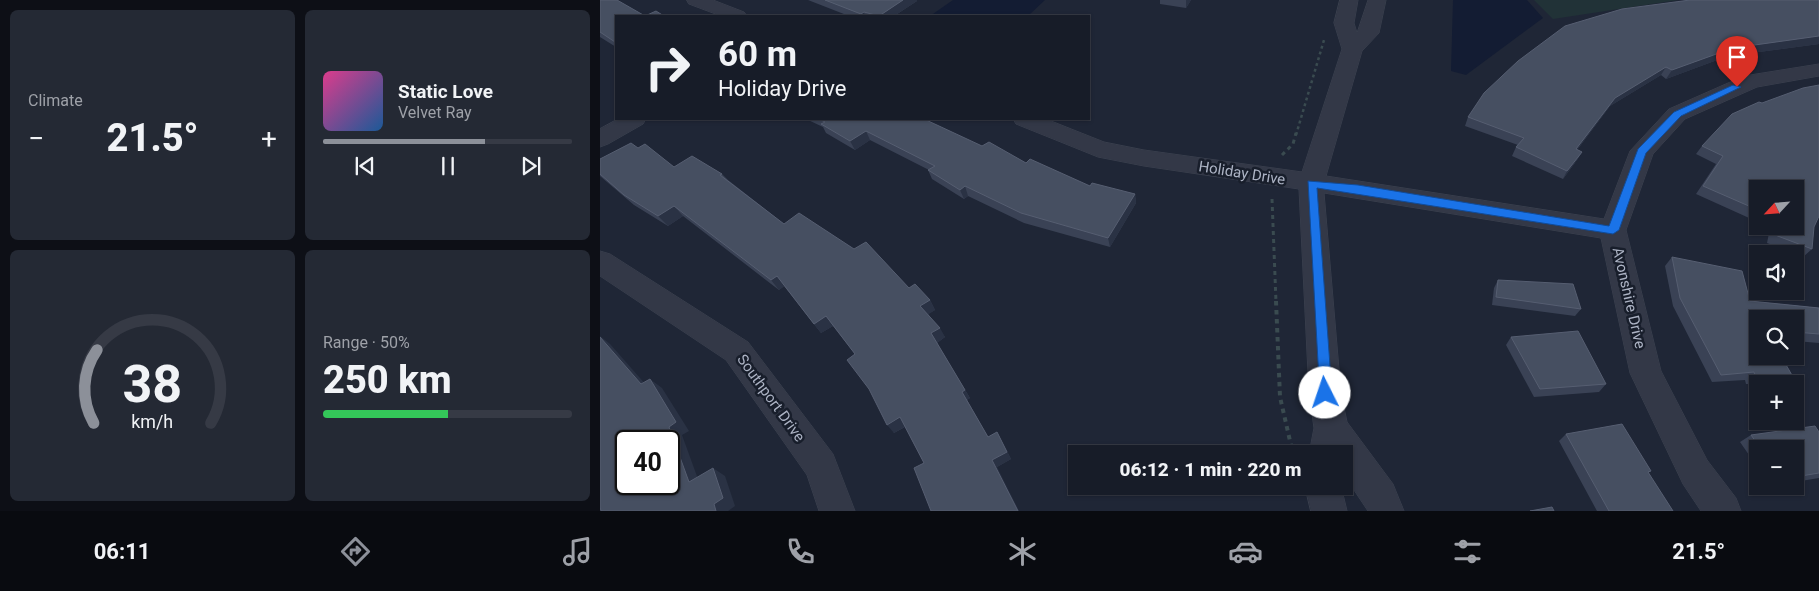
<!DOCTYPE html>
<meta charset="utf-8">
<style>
:root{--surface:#171c28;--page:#242934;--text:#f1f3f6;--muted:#9ea1a8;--line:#363a45;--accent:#8c9099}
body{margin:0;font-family:Roboto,sans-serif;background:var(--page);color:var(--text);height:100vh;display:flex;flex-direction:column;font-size:19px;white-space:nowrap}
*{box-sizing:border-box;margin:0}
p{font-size:16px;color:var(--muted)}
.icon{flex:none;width:28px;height:28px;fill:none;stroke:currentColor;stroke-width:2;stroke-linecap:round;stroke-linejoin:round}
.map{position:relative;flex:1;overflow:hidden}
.side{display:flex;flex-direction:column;gap:10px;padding:10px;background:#0d0f16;width:600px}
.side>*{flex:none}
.banner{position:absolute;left:15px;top:15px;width:475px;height:105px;border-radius:0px;box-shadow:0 1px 4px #0004,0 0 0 1px var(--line);background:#171c28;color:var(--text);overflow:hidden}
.needle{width:32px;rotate:244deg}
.tools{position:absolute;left:1149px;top:180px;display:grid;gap:10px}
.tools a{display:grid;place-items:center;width:55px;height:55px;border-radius:0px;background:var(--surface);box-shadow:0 1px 4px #0004,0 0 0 1px var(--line);font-size:25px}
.speed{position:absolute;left:15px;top:430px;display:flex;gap:10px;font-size:25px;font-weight:700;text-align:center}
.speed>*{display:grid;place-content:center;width:65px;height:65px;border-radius:50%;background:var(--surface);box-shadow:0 1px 4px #0004,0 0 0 1px var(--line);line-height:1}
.speed .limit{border:2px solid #111;border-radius:8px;background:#fff;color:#111}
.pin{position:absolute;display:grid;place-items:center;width:42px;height:42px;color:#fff;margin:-51px -21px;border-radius:50% 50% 50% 0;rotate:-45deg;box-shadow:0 0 5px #0007}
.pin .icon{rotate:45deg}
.me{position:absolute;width:55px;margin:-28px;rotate:356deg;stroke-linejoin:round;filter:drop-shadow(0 0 4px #0008)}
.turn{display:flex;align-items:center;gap:18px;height:105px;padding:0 20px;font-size:22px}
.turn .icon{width:65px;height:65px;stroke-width:2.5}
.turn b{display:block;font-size:35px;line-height:42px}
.big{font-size:38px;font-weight:800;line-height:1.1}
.side .card{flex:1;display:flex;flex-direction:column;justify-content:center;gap:8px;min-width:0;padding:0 18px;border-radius:8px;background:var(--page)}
.side .dial{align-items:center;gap:0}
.dial svg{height:130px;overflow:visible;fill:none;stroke:var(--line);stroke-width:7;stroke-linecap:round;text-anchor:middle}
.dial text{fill:var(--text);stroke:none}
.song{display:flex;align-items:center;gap:15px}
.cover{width:60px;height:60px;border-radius:8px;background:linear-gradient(135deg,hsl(330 70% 55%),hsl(210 70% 35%))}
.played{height:5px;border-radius:2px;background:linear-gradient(90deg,var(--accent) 65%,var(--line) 65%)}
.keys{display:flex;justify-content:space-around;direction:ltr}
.heat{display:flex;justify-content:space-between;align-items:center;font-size:28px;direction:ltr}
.charge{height:8px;border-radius:4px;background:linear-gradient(90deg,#34c759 50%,var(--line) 0)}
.side .tiles{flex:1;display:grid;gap:10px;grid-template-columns:repeat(2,1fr)}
.trip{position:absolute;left:468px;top:445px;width:285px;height:50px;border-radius:0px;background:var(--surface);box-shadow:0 1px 4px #0004,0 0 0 1px var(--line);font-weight:800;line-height:50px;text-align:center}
.tabs{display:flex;height:80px;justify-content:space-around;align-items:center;background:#090b10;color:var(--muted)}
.tabs .icon{width:35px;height:35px}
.tabs .current{color:var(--accent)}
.tabs b{font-size:22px;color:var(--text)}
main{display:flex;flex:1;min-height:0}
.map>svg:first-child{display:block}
.green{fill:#213237}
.water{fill:#131c33}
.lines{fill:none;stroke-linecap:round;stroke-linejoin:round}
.minor-casing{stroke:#3c4250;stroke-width:1}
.path-far2{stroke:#3a4b50;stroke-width:2.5;stroke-dasharray:3 3;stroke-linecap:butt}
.path-far1{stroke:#3a4b50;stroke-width:3;stroke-dasharray:4 4;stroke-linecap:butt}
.path{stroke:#3a4b50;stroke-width:4;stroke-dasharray:4.5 4.5;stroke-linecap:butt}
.minor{fill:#333847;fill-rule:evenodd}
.wall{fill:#3a4255}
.shaded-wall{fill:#2a3244}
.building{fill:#464f61;stroke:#565e71;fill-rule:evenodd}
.route{fill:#1a73e8;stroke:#114b97}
.labels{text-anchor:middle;stroke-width:5;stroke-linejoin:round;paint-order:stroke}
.street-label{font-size:15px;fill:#acb3c4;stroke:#181e2b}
</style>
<main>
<section class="side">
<div class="tiles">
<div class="card"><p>Climate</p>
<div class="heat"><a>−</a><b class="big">21.5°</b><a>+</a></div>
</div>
<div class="card">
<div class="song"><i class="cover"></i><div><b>Static Love</b><p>Velvet Ray</p></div></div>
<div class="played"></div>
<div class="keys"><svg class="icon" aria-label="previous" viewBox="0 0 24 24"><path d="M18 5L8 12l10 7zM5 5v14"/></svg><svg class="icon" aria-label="pause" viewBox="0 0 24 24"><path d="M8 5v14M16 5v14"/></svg><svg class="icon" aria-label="next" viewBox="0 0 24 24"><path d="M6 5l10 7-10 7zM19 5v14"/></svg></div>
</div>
<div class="card dial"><svg viewBox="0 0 100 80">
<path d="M14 69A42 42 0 1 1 86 69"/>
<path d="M14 69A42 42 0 0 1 16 24" stroke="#8c9099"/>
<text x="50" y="56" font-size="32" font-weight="700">38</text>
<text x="50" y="72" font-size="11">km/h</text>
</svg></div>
<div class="card"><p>Range · 50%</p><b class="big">250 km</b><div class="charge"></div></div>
</div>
</section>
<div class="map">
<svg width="1219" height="511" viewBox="0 0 1219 511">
<rect width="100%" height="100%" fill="#1f2636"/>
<!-- green -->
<path class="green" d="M934 0H1078L953 19Z"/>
<!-- water -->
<g class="water">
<path d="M353 0H445L428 16H330Z"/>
<path d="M853 0H927L943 18 866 75 851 71Z"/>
</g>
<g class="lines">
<defs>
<g id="minor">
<path d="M87 0H113L144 12 147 16H121L89 4Z"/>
<path d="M740 0H758L754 23 757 33 768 0H786L779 33 762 51 726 176 1004 219 1030 151 1069 109 1144 76 1219 64V76L1157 87 1085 119 1053 154 1026 230 1061 371 1107 460 1136 498 1141 511H1101L1083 484 1030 373 1001 238 724 193 741 393 747 422 793 484 804 511H768L744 475V454H709L714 428 709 393 699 189 544 166 498 157 416 124 413 119H446L504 142 544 150 702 172 742 49 734 23Z"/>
<path d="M18 119H46L43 124 8 144 0 147V129Z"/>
<path d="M0 251 10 254 148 342 233 454 255 511H219L207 475 126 360 0 276Z"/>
<path d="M705 486H741L747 511H711Z"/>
</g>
</defs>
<!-- minor casing -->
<use href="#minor" class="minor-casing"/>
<!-- path-far2 -->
<path class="path-far2" d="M696 135 724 40"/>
<!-- path-far1 -->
<g class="path-far1">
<path d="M682 155 693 144 696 133"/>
<path d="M672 199 676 302"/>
</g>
<!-- path -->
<path class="path" d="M676 301 680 397 693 454"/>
<!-- minor -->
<use href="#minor" class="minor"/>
</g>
<!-- wall -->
<g class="wall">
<path d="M0 0 45 16H64H16V47L0 37Z"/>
<path d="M208 0H317V1L294 16H249Z"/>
<path d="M560 0H591L586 8 560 4Z"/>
<path d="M1219 0V44L1128 56 1066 79 1061 75 1010 106 977 150 982 152 977 160 963 179 912 156 916 147 918 145 865 126 868 117Z"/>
<path d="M1162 103 1214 227 1212 249 1203 257 1167 243 1170 228 1167 226H1195L1158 189V222L1096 194 1116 164 1096 154 1102 146Z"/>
<path d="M206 119H309L426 163 490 186 535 194 536 203 510 247 424 223 368 196 364 199 332 179 328 170H329L270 140 255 150 226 133 223 127Z"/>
<path d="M38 148 74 167 122 174 128 180 184 224 309 288 330 300 335 310 328 314 345 337 337 343 370 398 367 400 388 437 397 432 411 459 397 467 324 463 305 427 294 433 255 354 233 326 221 333 184 286 179 290 83 216 68 226 34 205 0 176V159Z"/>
<path d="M1072 257 1150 301 1219 308V343L1195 341V319H1158L1193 377 1185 384H1146L1145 380 1112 382 1073 306 1065 266Z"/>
<path d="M898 280 981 309 975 316 892 305 894 288Z"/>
<path d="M911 337 1006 384 999 392 934 397 906 345Z"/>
<path d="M1219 432V478L1195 482V449H1158V468L1140 442 1151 435Z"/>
<path d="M966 434 1051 471 1048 473 1073 511H997L959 441Z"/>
</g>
<!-- shaded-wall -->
<g class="shaded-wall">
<path d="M303 0H317V1L294 16H279Z"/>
<path d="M586 0H591L586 8Z"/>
<path d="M264 12 265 16H262L261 14Z"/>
<path d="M1219 36V44L1128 56 1066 79 1072 70 1133 48Z"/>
<path d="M1066 67 1061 75 1010 106 971 158 976 149 1015 98Z"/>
<path d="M266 131 270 140 255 150 250 141Z"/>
<path d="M982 152 977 160 963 179 967 171Z"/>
<path d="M365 186 368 196 364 199 360 190Z"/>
<path d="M535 194 536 203 510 247 508 238Z"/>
<path d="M74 206 83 216 68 226 58 216Z"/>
<path d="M177 276 185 286 179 290 171 280Z"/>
<path d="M330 300 335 310 326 316 320 306Z"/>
<path d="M226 316 233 326 221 333 214 324Z"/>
<path d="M340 328 345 337 337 343 331 333Z"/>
<path d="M0 336 10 344 54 394 41 384 0 337Z"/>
<path d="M50 379 62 388 89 431 82 435 102 490 89 482Z"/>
<path d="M365 390 370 398 367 400 362 392Z"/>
<path d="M300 417 306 426 294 433 287 425Z"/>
<path d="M397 432 411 459 397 467 419 511H418L392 460Z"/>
<path d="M113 468 125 476 135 506 128 511H116L114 504Z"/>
</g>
<!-- building -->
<g class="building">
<path d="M0 0H17L45 16 56 11 64 16H16V41L15 42 0 32Z"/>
<path d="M225 0H303L279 16 264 12 261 14Z"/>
<path d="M1090 0H1219V36L1133 48 1072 70 1066 67 1015 98 976 149 982 152 967 171 916 147 924 138 868 117 884 93 918 61 965 26 1022 9Z"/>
<path d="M1219 85V216L1214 227 1212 249 1175 235 1177 226H1195V189H1158V210L1103 186 1123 156 1102 146 1132 114 1159 102 1162 103 1203 88Z"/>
<path d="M219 119H309L310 120 311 119H324L382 146 389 142 426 163 430 159 490 186 492 183 535 194 508 238 421 213 365 186 360 190 328 170 335 166 266 131 250 141 221 124 225 122Z"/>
<path d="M31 143 38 148 45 144 74 167 92 156 122 174 120 175 184 224 199 213 254 249 266 242 309 288 315 284 330 300 320 306 340 328 331 333 365 390 362 392 388 437 397 432 407 452 392 460 418 511H331L314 468 324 463 300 417 287 425 269 389 247 360 255 354 226 316 214 324 177 276 171 280 74 206 58 216 24 195 0 174V159Z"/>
<path d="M1072 257 1142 271 1150 301 1219 308V334L1195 332V319H1158V356H1181L1193 377 1155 376 1154 372 1121 375 1080 298Z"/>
<path d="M898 280 973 284 981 309 896 297Z"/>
<path d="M978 331 1006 384 940 389 911 337Z"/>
<path d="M0 337 41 384 50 379 76 422 69 427 89 482 113 468 123 498 114 504 116 511H1L0 507ZM26 441H69V484H26Z"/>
<path d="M1022 424 1051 471 1048 472 1073 511H1009L966 434Z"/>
<path d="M1215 426 1219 432V473L1195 477V449H1161L1151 435Z"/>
<path d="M952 507 954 511H930Z"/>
</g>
<!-- route -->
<path class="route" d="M1133 85 1141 87 1081 116 1046 153 1019 230 1013 234 717 188 732 393 730 398 725 399 720 398 708 181 758 185 1009 226 1038 149 1074 112Z"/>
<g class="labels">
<!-- street labels -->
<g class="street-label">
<text transform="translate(642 173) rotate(9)" y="5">Holiday Drive</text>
<text transform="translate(1029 298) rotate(77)" y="5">Avonshire Drive</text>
<text transform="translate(171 398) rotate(54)" y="5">Southport Drive</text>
</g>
</g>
</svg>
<div class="tools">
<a><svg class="needle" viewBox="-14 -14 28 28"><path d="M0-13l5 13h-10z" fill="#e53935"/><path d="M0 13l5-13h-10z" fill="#9ea1a8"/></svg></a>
<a><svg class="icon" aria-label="sound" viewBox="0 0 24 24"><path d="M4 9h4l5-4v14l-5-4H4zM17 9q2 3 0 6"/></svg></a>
<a><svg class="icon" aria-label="search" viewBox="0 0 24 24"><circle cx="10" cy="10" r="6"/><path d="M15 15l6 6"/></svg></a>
<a>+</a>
<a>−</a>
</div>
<div class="speed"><div class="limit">40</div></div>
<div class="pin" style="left:1137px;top:87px;background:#d93025"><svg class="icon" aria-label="arrive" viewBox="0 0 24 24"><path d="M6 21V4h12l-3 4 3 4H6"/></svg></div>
<svg class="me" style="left:725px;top:393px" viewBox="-20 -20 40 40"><circle r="19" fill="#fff"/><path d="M0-13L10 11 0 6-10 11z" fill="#1a73e8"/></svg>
<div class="trip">06:12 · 1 min · 220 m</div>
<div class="banner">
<div class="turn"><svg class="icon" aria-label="right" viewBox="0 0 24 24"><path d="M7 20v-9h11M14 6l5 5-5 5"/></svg><div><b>60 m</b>Holiday Drive</div></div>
</div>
</div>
</main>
<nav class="tabs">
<b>06:11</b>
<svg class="icon current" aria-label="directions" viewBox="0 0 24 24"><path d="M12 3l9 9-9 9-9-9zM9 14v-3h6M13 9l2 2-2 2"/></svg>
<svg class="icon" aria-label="music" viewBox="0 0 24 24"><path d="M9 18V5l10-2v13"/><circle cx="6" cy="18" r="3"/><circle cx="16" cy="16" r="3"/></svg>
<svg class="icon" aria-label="phone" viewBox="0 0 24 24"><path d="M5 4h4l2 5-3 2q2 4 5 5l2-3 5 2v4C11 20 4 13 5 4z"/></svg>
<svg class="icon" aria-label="climate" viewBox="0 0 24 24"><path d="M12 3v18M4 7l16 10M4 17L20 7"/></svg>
<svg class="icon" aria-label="car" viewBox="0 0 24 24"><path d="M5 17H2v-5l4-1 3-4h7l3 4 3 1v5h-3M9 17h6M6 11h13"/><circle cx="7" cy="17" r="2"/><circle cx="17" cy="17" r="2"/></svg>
<svg class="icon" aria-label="filters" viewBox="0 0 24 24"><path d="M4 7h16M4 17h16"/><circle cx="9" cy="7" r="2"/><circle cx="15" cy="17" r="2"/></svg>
<b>21.5°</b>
</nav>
